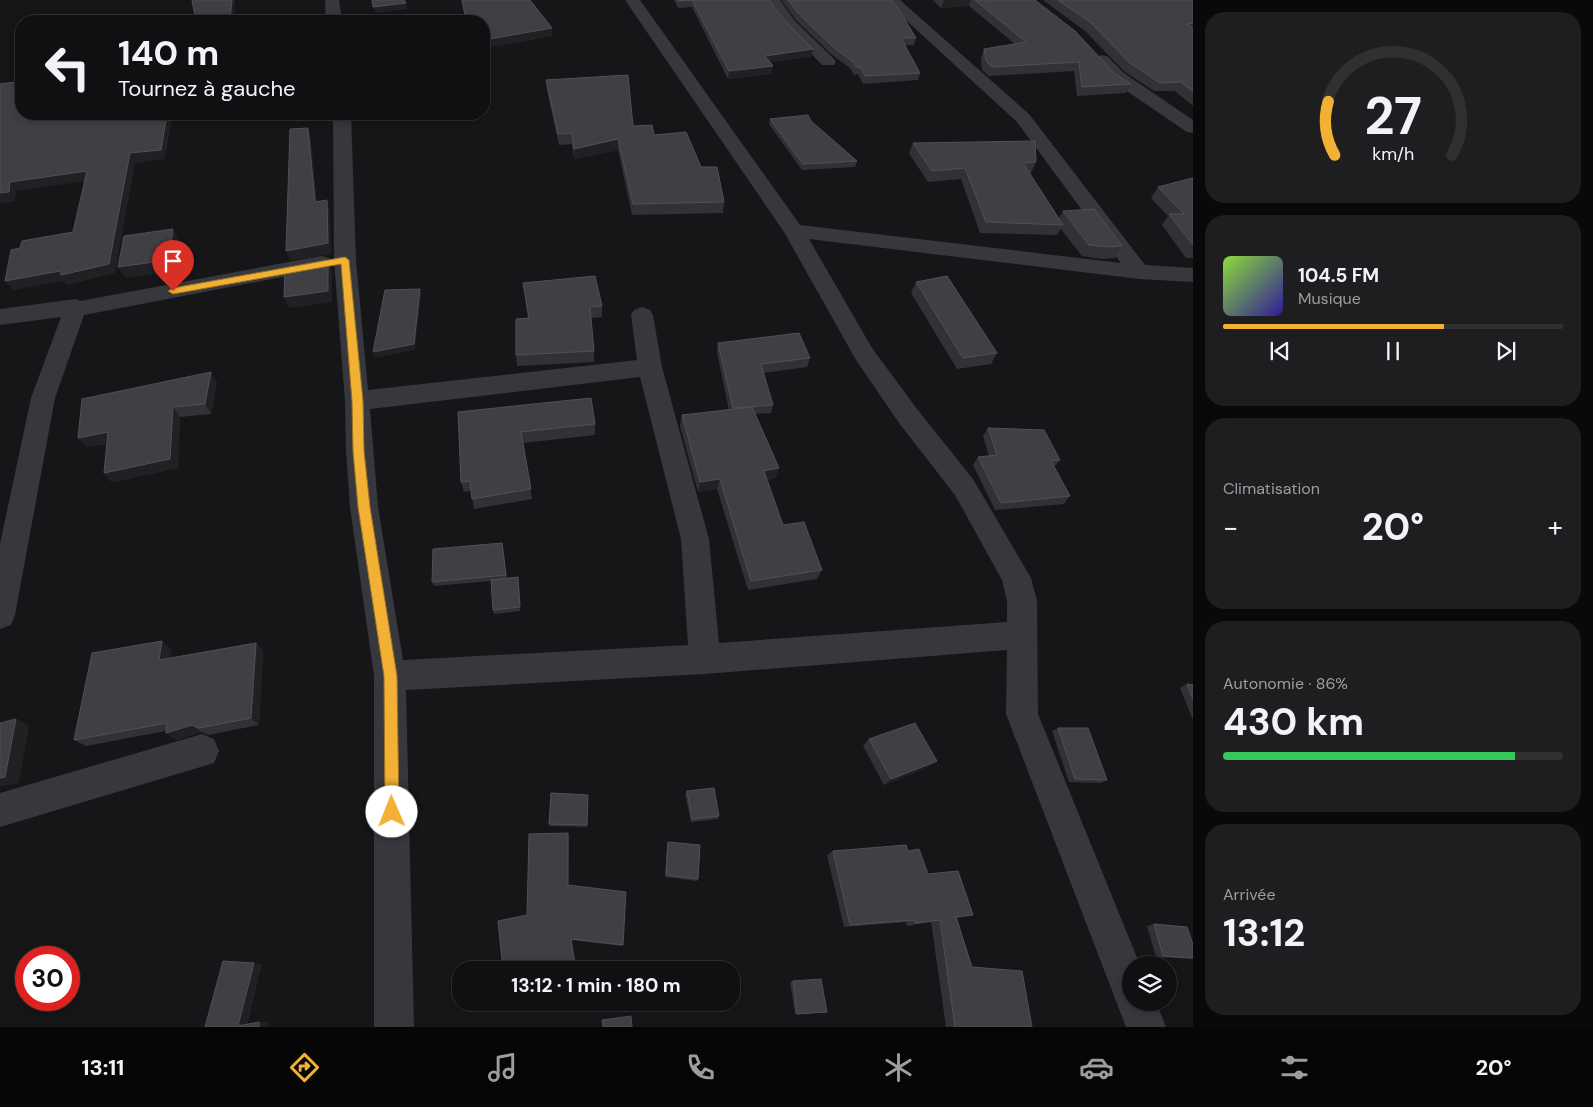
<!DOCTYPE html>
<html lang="fr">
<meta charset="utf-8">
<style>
:root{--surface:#101012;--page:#1e1e20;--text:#f1f3f6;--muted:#9c9d9f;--line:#303032;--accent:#f2b134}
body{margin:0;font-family:"DM Sans",sans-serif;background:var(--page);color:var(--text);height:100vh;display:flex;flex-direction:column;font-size:19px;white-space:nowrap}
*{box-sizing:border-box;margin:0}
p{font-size:16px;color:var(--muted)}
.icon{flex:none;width:28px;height:28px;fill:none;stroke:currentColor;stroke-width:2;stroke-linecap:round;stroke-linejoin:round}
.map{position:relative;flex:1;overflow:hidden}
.panel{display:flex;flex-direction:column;gap:12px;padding:12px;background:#09090a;width:400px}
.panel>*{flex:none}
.banner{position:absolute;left:15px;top:15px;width:475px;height:105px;border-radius:20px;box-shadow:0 2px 8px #0003,0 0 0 1px var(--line);background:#101012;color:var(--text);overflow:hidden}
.fabs{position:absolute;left:1122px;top:956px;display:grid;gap:10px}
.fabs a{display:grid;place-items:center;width:55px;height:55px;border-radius:50%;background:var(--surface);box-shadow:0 2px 8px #0003,0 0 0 1px var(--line);font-size:25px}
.speed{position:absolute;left:15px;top:946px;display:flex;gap:10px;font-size:25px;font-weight:700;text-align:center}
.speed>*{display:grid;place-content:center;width:65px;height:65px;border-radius:50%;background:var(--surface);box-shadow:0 2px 8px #0003,0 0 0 1px var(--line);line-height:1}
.speed .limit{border:8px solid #d22;background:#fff;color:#111}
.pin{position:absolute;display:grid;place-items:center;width:42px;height:42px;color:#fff;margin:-51px -21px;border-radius:50% 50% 50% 0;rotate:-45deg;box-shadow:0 0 5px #0007}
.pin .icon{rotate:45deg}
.me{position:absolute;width:55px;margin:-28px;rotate:359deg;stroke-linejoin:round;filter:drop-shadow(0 0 4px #0008)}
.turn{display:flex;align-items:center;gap:18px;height:105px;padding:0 20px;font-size:22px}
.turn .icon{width:65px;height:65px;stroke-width:2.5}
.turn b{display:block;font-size:35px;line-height:42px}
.big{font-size:38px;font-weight:700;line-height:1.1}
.panel .card{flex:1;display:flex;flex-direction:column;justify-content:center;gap:8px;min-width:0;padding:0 18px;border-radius:20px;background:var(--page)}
.panel .dial{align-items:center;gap:0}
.dial svg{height:130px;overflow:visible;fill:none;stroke:var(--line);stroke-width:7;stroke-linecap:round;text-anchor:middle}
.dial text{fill:var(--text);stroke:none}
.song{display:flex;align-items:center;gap:15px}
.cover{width:60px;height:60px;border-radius:8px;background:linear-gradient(135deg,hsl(90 70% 55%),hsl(250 70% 35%))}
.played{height:5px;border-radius:2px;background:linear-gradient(90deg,var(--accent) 65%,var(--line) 65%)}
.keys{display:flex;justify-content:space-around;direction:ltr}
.heat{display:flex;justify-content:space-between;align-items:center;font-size:28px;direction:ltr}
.charge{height:8px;border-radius:4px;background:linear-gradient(90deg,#34c759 86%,var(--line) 0)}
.trip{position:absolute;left:452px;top:961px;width:288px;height:50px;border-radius:20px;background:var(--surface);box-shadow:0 2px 8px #0003,0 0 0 1px var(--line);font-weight:700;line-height:50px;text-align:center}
.tabs{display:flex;height:80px;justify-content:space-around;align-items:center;background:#060607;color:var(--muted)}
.tabs .icon{width:35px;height:35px}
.tabs .current{color:var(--accent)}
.tabs b{font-size:22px;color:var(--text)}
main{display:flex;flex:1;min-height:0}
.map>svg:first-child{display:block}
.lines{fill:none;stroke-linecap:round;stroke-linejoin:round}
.street{fill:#37383d;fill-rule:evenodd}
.wall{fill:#323236}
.shaded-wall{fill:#212124}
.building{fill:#3f3f44;stroke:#4f5156}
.route{fill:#f2b134;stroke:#9d7322}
</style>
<main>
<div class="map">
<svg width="1193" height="1027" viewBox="0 0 1193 1027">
<rect width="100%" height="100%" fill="#161618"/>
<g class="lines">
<!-- street -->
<g class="street">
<path d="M325 0H339L342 21H326Z"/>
<path d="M625 0H640L800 225 1121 263 1017 122 884 0H900L1029 114 1145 265 1193 268V282L1139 279 809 239 872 348 917 409 973 479 1031 578 1037 601 1038 714 1140 965H1131V1002H1156L1166 1027H1126L1006 714 1007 650 705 674 406 690 414 1027H374V676L350 507 346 451 345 401 334 260 333 114H351L356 260 368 390 637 360 631 315 634 310 642 307 650 310 653 315 662 367 709 539 719 643 1007 622V601L1002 580 955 495 899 423 856 360 784 232ZM640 377 681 539 688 645 403 660 378 507 370 409Z"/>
<path d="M765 0H780L795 21 834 59 836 62 834 65H822L785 27Z"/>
<path d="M1102 55 1108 57 1124 73 1193 120V133L1187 132 1112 81 1094 60 1096 57Z"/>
<path d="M321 256 329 258 332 263 329 268 84 315 55 398 15 615 11 625 0 629V544L31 398 61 317 0 325V309L76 299 80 301Z"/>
<path d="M202 734 214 739 219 751 214 763 0 827V793Z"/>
</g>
</g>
<!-- wall -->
<g class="wall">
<path d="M674 0H769L785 21 813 49 811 57 770 62 773 66 771 74 728 79 692 7 678 8Z"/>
<path d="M781 0H891L916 38 914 45H905L920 73 918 80 863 84 858 74 854 75 850 68 831 54 796 20Z"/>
<path d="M933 0H1035L1115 74 1131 84 1126 93 1077 96 1074 71 989 76 982 70 981 58 984 49 1015 44 969 6 941 8Z"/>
<path d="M1043 0H1193V106L1175 91H1154L1125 72 1085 31Z"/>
<path d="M546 80 633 126 654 135 701 167 724 202 723 213 632 215 618 150 574 159 572 144 559 145 547 90Z"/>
<path d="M236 114H270L237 116Z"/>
<path d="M770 119 811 121 857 161 855 167 802 170 769 124Z"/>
<path d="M913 143 1036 162 1031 173H1029L1059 218 1063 211 1122 246 1115 258 1101 259 1082 256 1061 229 1057 235 980 233 961 179 928 182 909 153Z"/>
<path d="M1193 178V258H1186L1162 225 1168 216 1151 198 1158 187Z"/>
<path d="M916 282 997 353 991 364 957 369 911 293Z"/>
<path d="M523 283 602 306V317L591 318 594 351V362L517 366 516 355 528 318Z"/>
<path d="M718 343 810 358 807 367 763 373 773 405 771 413 755 414 776 478 767 480 783 525 822 570 817 579 748 590 717 489 698 492 680 426 682 415 729 410 717 352Z"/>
<path d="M217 382 211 414 180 417 178 468 112 482 104 473 107 444 86 447Z"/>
<path d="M458 412 595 424V435L523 443 532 499 474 509 471 491 464 492 461 482Z"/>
<path d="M988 428 1060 460 1054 467 1070 496 1064 504 995 510 973 465 978 457 989 456 983 436Z"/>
<path d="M503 548 507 578 519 582 520 611 494 614 493 610 491 581 434 586 432 582Z"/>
<path d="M162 641 171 649 170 658 256 643 263 651 259 725 208 735 201 732 176 740 166 731 86 746 74 740Z"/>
<path d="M1187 684 1193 685V720L1180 688Z"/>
<path d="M1058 728 1107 780 1101 783 1069 782 1052 731Z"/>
<path d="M869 739 929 767 884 785 863 746Z"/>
<path d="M687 791 719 816 718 819 691 822 685 794Z"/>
<path d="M588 795 587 827 550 826 549 824Z"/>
<path d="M569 837 568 885 623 945 622 946 572 940 527 915Z"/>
<path d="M668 842 698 879 697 881 665 877 667 844Z"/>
<path d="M833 851H908L928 874 973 915 957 918 972 967 1032 1027H946L931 922 907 926 906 922 844 927 827 855Z"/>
<path d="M1154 924 1193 944V959L1156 957 1147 926Z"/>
<path d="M793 981 827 1012 795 1014 790 982Z"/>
<path d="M507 1002H541L510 1010 508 1009Z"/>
</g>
<!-- shaded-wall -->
<g class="shaded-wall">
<path d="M232 0H235L234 21H230Z"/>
<path d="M944 0H971L969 6 941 8Z"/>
<path d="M406 3 407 9 375 13 373 7Z"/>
<path d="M552 28V36L484 49V40Z"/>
<path d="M813 49 811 57 764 63 765 56Z"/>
<path d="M773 66 771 74 728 79 729 71Z"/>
<path d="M167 114H173L165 159 135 163 115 273 67 285 64 281 13 290 5 281 60 271 130 153Z"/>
<path d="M308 128 311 139 318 212 315 202Z"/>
<path d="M618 139V150L574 159V149Z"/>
<path d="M87 171 93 180 16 191 15 201 0 204V193L10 182Z"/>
<path d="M327 200 330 211 331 254 290 261 286 251Z"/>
<path d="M173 229 179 240 176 271 126 278 118 267Z"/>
<path d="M328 260 332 272V302L289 308 284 297Z"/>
<path d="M420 289 421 295 415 350 375 358 373 352Z"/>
<path d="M211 372 217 382 211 414 205 404Z"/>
<path d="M173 407 180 417 178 468 112 482 104 473Z"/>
<path d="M108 432 116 442 86 447 78 438Z"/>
<path d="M779 468 776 478 761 481 764 471Z"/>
<path d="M720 479 717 489 698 492 700 482Z"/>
<path d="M162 641 171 649 169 668 159 660Z"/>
<path d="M256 643 263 651 259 725 251 718Z"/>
<path d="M16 719 29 726 19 783 0 787V778Z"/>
<path d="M192 725 201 732 176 740 166 733Z"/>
<path d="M937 761 929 767 884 785 891 779Z"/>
<path d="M568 833 569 837 568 888Z"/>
<path d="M254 963 262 964 247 1026H238Z"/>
<path d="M259 1022H268L267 1027H259Z"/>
</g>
<!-- building -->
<g class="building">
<path d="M192 0H232L230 21H196Z"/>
<path d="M372 0H404L406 3 373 7Z"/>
<path d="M462 0H530L552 28 484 40V21H466Z"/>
<path d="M678 0H692L678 1Z"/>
<path d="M692 0H769L785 21 813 49 765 56 773 66 729 71Z"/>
<path d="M788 0H891L896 5 916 38H901L920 73 865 76 860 67H856L852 61 833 47 798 13Z"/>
<path d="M975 0H1035L1075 31 1115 74 1131 84 1082 87 1079 62 992 67 986 61 984 49 1026 42Z"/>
<path d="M1058 0H1193V23L1187 24 1193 28V92L1181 82 1160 83 1130 63 1090 22Z"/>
<path d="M21 64V114H167L161 150 130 153 109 264 61 275 60 271 5 281 11 250 20 248 22 241 73 232 87 171 10 182 9 192 0 193V84L15 82 17 70 14 68 16 65Z"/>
<path d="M628 75 633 126 652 125 654 135 686 132 701 167H717L724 202 633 204 618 139 574 149 572 133 558 134 546 80Z"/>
<path d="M808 115 811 121 857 161 803 164 770 119Z"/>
<path d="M308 128 315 202 327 200 328 243 286 251 290 129Z"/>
<path d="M1035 141 1036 162 1023 163 1063 225 986 222 965 168 932 171 913 143Z"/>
<path d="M1193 178V245L1169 214H1184L1158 187Z"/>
<path d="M1094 209 1122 246 1109 247 1089 245 1063 211Z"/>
<path d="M173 229 169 260 118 267 124 236Z"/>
<path d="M328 260V291L284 297 285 268Z"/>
<path d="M595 276 602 306 590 307 594 351 516 355V319L529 318 523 283Z"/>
<path d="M947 276 997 353 963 358 916 282Z"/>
<path d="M420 289 414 344 373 352 385 290Z"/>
<path d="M799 333 810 358 761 364 773 405 733 408 718 343Z"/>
<path d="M211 372 205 404 173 407 170 459 104 473 108 432 78 438 82 399Z"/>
<path d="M591 398 595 424 521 432 531 489 472 499 470 481 461 482 458 412Z"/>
<path d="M752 407 779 468 764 471 783 525 804 522 822 570 751 581 720 479 700 482 682 415Z"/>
<path d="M988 428 1044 430 1060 460 1051 461 1070 496 1001 503 978 457 997 455Z"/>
<path d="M502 543 506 575 432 582 433 549Z"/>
<path d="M518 577 520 607 493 610 491 580Z"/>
<path d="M162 641 159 660 256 643 251 718 199 728 192 725 166 733 167 723 74 740 92 653Z"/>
<path d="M1187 684 1193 685V699Z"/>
<path d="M16 719 5 777 0 778V723Z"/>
<path d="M915 723 937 761 891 779 869 739Z"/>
<path d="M1058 728H1088L1107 780 1075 779Z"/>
<path d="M714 788 719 816 692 819 687 791Z"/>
<path d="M551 793 588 795 587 825 549 824Z"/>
<path d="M568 833V885L626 892 623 945 571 939 576 970H503L498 921 527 915 529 834Z"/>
<path d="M668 842 700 845 698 879 666 875Z"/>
<path d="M906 845 908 851 919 849 928 874 958 871 973 915 956 917 972 967 1022 971 1032 1027H955L940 920 915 923 914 920 850 925 833 851Z"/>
<path d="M1154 924 1187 927 1193 944V958L1163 956Z"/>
<path d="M223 961 254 963 238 1026 259 1022V1027H205Z"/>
<path d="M821 979 827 1012 797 1014 793 981Z"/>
<path d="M507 1002H538L508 1009Z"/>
<path d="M631 1016 632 1027H603L602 1020Z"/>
</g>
<!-- route -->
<path class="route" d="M345 257 349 260 363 401 364 451 370 507 397 676 399 812 397 817 392 820 387 817 385 812 384 676 358 507 353 451 352 401 341 264 173 294 168 291 173 288Z"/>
</svg>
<div class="fabs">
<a><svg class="icon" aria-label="layers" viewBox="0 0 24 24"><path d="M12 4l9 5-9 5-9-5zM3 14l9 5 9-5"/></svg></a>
</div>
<div class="speed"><div class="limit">30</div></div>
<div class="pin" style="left:173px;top:291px;background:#d93025"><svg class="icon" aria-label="arrive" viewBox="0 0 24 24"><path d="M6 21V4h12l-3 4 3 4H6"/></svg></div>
<svg class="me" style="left:392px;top:812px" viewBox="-20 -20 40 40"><circle r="19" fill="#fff"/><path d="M0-13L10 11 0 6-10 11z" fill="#f2b134"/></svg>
<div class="trip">13:12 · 1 min · 180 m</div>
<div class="banner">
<div class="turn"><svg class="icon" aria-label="left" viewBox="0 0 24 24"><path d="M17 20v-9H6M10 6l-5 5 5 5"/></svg><div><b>140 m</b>Tournez à gauche</div></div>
</div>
</div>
<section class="panel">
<div class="card dial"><svg viewBox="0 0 100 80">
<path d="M14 69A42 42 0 1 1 86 69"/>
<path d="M14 69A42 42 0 0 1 10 36" stroke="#f2b134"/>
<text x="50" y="56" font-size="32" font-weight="700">27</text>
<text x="50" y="72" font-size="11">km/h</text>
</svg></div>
<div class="card">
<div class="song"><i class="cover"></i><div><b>104.5 FM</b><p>Musique</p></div></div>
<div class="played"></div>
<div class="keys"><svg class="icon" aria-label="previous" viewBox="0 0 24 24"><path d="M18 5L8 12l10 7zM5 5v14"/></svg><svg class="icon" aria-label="pause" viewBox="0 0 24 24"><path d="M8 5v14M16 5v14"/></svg><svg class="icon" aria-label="next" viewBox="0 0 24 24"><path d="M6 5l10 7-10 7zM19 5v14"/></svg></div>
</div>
<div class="card"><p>Climatisation</p>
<div class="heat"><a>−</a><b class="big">20°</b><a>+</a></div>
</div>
<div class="card"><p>Autonomie · 86%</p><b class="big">430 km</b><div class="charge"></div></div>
<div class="card"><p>Arrivée</p><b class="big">13:12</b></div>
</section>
</main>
<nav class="tabs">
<b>13:11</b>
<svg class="icon current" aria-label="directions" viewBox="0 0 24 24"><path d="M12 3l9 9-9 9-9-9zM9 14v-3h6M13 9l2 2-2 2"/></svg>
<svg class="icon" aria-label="music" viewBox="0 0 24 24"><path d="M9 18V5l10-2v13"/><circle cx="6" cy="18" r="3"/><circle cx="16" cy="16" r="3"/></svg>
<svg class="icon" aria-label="phone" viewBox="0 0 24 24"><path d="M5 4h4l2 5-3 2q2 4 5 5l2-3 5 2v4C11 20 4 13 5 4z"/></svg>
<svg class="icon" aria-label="climate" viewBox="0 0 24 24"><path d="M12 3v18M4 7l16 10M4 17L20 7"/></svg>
<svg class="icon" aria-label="car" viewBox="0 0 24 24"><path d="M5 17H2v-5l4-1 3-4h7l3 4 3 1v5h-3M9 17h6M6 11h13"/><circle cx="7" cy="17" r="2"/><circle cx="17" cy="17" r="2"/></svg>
<svg class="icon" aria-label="filters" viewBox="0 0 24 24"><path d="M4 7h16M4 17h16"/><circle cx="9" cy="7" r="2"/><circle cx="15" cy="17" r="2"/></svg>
<b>20°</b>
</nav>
